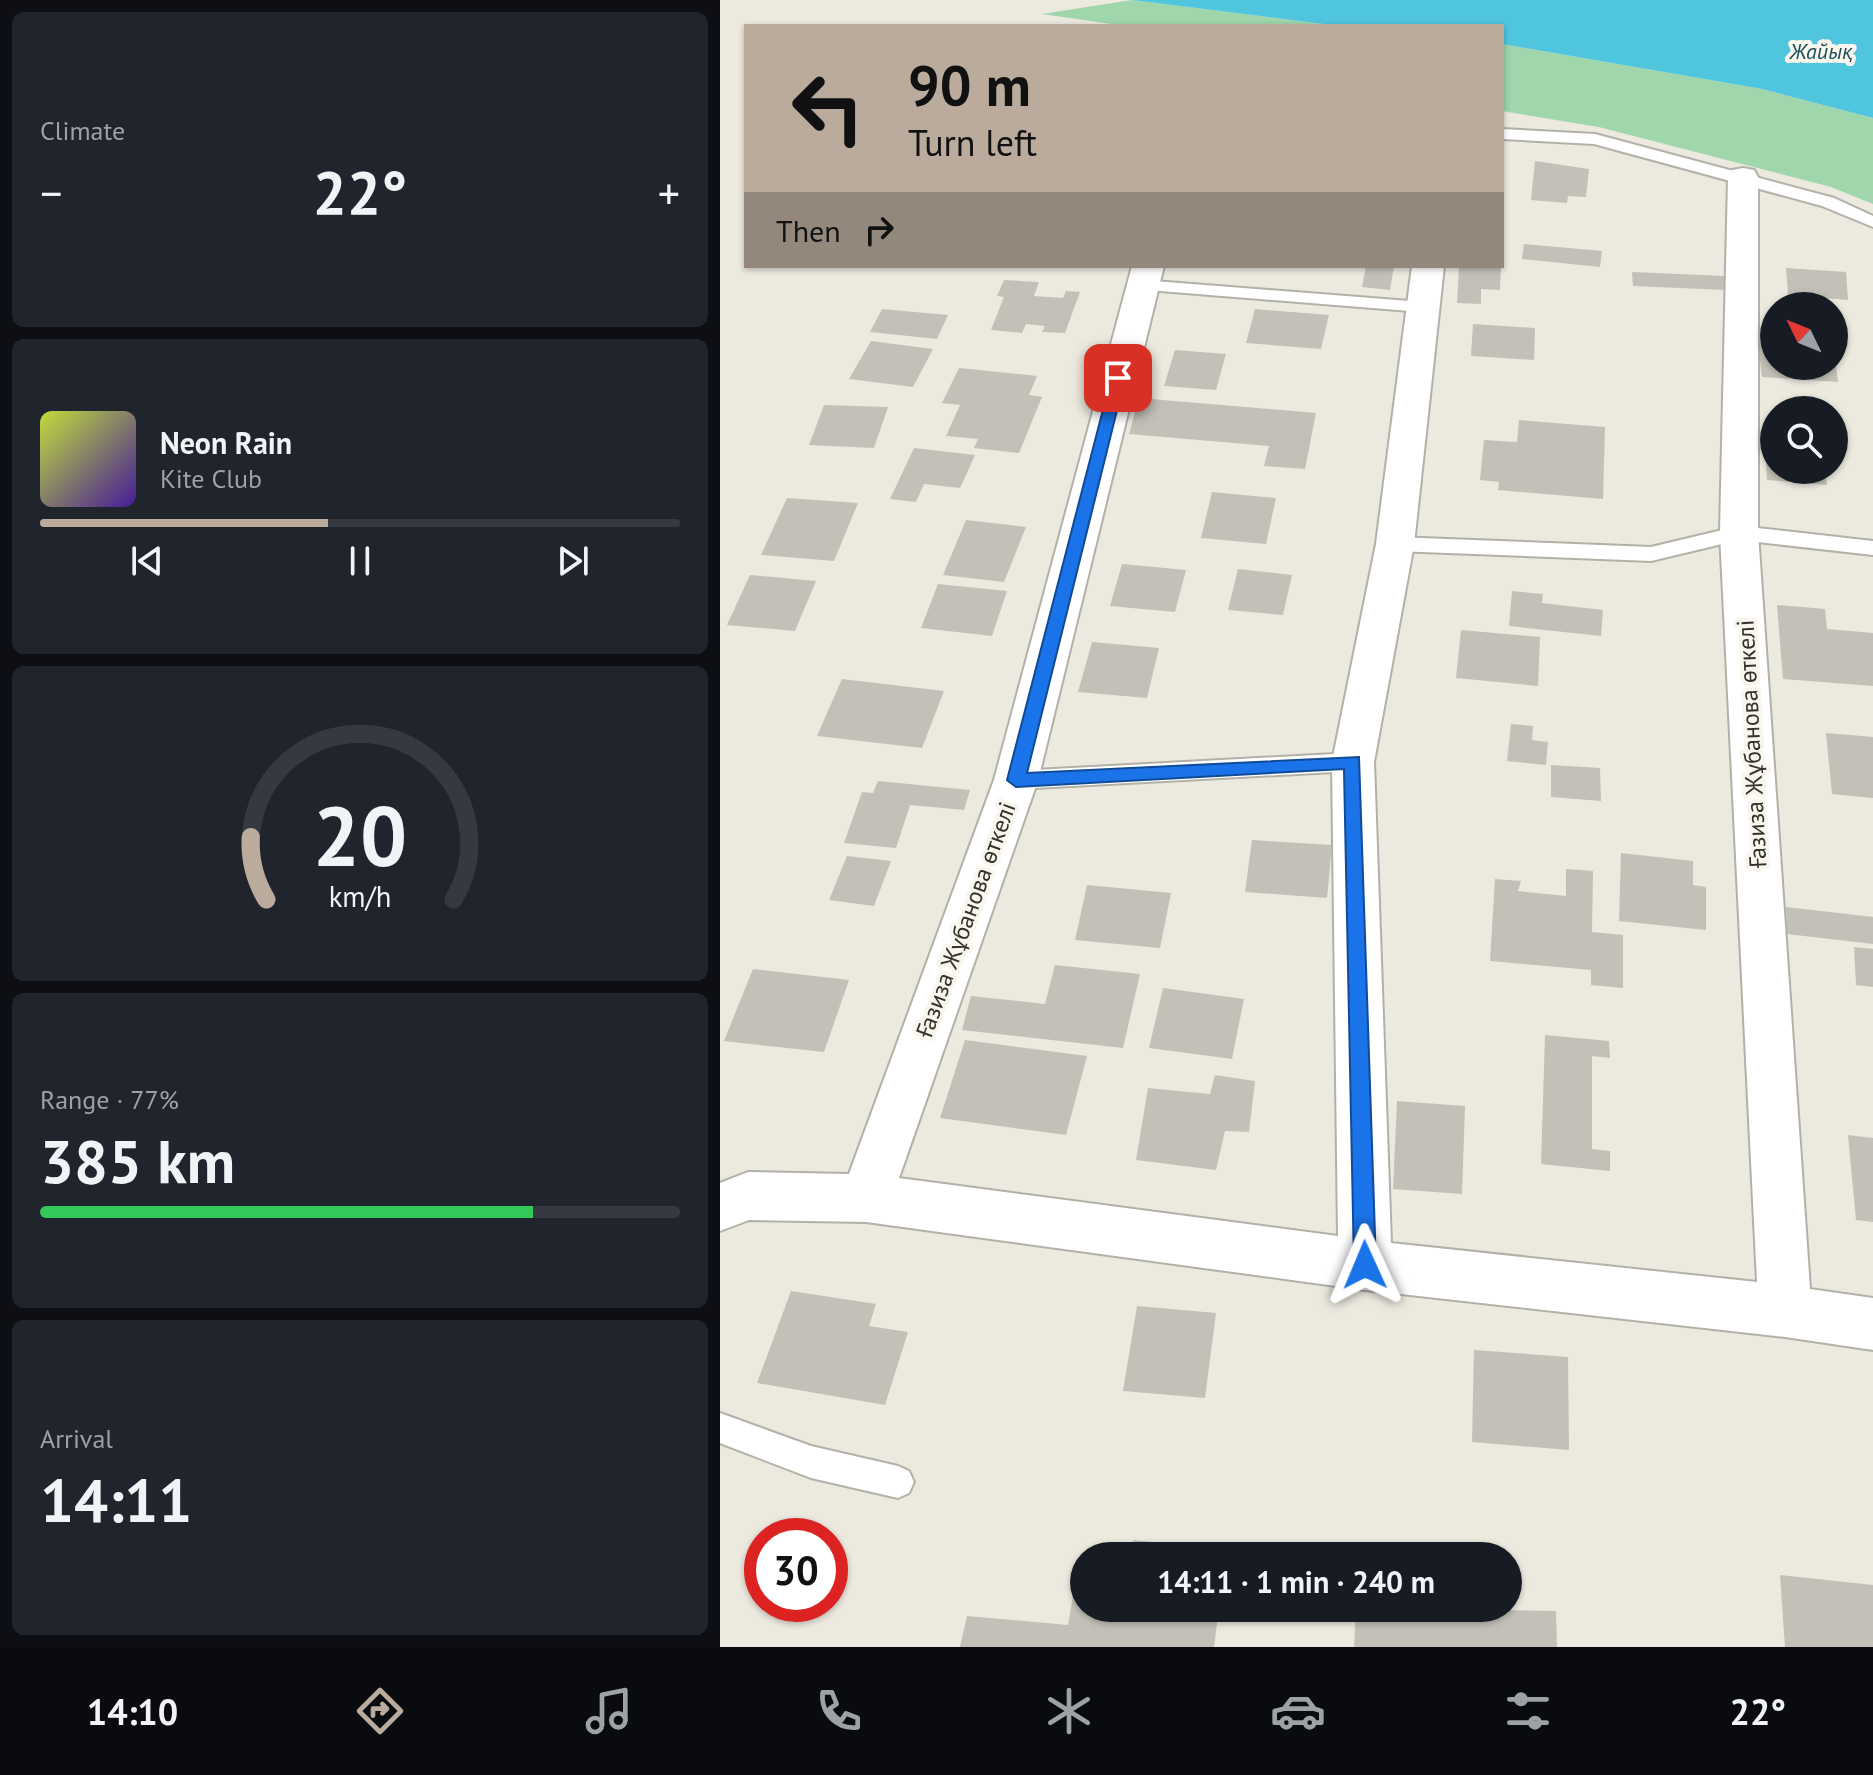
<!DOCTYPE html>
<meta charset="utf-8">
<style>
:root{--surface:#171b24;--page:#20242c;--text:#f1f3f6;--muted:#9ea1a6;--line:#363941;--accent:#baab9c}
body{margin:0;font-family:"PT Sans",sans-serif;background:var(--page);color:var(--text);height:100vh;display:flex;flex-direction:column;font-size:30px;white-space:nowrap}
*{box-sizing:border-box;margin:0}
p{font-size:26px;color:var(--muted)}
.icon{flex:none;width:44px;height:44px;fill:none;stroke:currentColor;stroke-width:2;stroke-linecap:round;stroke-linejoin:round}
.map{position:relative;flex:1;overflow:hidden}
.panel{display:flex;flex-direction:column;gap:12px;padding:12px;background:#0d0f14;width:720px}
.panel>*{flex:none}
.guide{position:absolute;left:24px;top:24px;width:760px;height:244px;border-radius:0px;box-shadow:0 2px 6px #0004;background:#baab9c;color:#111;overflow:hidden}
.needle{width:52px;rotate:313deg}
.fabs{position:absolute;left:1040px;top:292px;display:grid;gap:16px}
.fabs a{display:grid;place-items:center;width:88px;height:88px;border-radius:50%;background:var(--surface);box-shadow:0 2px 6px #0004;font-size:40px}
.speed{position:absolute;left:24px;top:1518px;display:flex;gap:16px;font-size:40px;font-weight:700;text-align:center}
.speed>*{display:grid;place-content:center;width:104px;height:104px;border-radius:50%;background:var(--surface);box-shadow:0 2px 6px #0004;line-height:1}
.speed .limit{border:12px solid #d22;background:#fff;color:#111}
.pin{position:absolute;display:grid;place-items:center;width:68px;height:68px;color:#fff;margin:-34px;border-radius:16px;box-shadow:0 4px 12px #0006}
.me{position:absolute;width:88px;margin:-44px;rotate:359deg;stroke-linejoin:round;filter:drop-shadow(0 0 6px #0008)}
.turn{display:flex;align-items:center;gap:28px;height:168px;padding:0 32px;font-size:36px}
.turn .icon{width:104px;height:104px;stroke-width:2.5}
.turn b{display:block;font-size:56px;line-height:68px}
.then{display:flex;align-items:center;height:76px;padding:0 32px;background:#0003;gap:16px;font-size:30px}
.big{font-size:60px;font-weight:700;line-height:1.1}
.panel .card{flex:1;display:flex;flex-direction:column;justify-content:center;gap:12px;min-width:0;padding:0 28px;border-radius:12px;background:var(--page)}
.panel .dial{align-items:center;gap:0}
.dial svg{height:208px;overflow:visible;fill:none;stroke:var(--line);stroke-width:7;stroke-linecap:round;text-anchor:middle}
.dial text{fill:var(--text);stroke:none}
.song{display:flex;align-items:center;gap:24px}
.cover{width:96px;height:96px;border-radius:12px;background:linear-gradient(135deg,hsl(70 70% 55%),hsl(260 70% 35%))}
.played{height:8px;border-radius:4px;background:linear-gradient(90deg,var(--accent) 45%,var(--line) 45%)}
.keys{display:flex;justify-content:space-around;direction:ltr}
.heat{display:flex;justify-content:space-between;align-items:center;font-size:44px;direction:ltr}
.charge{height:12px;border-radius:6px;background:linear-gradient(90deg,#34c759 77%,var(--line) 0)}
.trip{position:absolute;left:350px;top:1542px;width:452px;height:80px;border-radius:40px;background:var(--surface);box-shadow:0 2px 6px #0004;font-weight:700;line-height:80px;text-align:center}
.dock{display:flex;height:128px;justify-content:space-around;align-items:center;background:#090b0e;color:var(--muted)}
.dock .icon{width:56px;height:56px}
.dock .selected{color:var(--accent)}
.dock b{font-size:36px;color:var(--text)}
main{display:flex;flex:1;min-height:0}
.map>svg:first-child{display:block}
.green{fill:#9fd6ac}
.water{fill:#50c6de}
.building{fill:#c3c1b7}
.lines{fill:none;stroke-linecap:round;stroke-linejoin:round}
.service-casing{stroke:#b3b1a7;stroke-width:4}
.minor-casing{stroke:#b3b1a7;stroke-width:4}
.service{fill:#fff;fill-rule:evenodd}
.minor{fill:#fff;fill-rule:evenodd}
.route{fill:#1a73e8;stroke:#114b97;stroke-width:2}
.labels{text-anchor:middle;stroke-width:8;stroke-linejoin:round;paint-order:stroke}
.far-water-label{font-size:22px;font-style:italic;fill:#1c4f59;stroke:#f9f7ed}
.street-label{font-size:24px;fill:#33322e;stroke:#f9f7ed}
</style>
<main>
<section class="panel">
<div class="card"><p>Climate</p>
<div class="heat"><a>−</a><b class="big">22°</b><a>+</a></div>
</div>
<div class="card">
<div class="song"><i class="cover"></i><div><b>Neon Rain</b><p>Kite Club</p></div></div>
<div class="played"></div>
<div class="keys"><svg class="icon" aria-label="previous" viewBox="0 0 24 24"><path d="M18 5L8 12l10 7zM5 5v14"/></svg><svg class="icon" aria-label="pause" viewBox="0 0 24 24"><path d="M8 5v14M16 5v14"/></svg><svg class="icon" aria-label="next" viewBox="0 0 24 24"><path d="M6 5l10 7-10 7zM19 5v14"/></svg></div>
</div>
<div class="card dial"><svg viewBox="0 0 100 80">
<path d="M14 69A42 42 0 1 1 86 69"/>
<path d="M14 69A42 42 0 0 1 8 45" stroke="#baab9c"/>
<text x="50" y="56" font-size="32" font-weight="700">20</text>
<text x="50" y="72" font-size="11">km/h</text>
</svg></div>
<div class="card"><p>Range · 77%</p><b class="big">385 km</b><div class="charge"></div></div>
<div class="card"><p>Arrival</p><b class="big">14:11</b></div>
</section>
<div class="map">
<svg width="1153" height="1647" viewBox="0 0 1153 1647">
<rect width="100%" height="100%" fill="#ece9df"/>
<!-- green -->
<g class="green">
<path d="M412 0 619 26H405L322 14Z"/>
<path d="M782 44 1042 89 1153 118V204L1111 187 879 127 782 111Z"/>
</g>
<!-- water -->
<path class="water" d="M300 0H1153V118L1042 89 782 44V26H619L412 0Z"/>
<!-- building -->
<g class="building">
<path d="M815 161 869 169 866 197 848 196 847 203 811 200Z"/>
<path d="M804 244 882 251 880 267 802 259Z"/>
<path d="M646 266H674L670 290 642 287Z"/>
<path d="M739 266H781L780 290 761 289V304L737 303Z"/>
<path d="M1066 268 1126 272 1128 300 1068 295Z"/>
<path d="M912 272 1004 276 1006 290 913 286Z"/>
<path d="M284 280 319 282 314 296 343 298 346 291 360 292 345 333 322 332 325 326 306 324 302 333 271 330 284 297 277 296Z"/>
<path d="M162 309 228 315 217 339 150 332Z"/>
<path d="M535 309 609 315 601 349 526 343Z"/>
<path d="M753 324 815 328 814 360 751 356Z"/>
<path d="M151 341 213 349 193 387 129 379Z"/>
<path d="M1038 345 1054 346V366H1116L1118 382 1042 377Z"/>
<path d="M455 350 506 354 496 390 444 386Z"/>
<path d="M239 368 317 376 309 395 322 397 299 453 254 448 258 439 226 436 240 405 222 403Z"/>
<path d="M419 398 596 413 585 469 544 466 549 446 409 434Z"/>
<path d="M104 405 168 407 154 448 89 445Z"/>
<path d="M799 420 885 427 883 499 778 490 779 482 760 480 764 440 797 442Z"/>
<path d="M1045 445H1054V470H1105L1107 485 1047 480Z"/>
<path d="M194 448 255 455 240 488 204 484 196 502 170 499Z"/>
<path d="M492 492 556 498 546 544 481 538Z"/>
<path d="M67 498 138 503 114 561 41 555Z"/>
<path d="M246 520 306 527 284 582 223 575Z"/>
<path d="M402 564 466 570 455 612 390 606Z"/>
<path d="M518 569 572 575 563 615 508 610Z"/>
<path d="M30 575 96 581 75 631 7 625Z"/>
<path d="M218 584 287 591 272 636 201 628Z"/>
<path d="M792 591 823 594 822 603 883 610 881 636 789 626Z"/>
<path d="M1057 605 1105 609 1107 629 1153 633V686L1063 679Z"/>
<path d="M741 630 820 637 818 686 736 678Z"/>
<path d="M372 642 439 648 427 698 358 692Z"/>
<path d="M122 679 224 691 202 748 97 736Z"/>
<path d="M791 724 813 726 812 740 828 742 826 765 787 761Z"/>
<path d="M1106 733 1153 737V798L1112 794Z"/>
<path d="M831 765 880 768 881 801 831 797Z"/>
<path d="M158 781 250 790 244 810 190 805 176 848 124 843 142 792 153 793Z"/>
<path d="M532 840 612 845 607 898 525 892Z"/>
<path d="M901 853 973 861V885L986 887V930L899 921Z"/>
<path d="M127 856 171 861 154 906 109 900Z"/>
<path d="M846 869 873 871 872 932 903 935V988L871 985V970L770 961 775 879 801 881 798 891 846 896Z"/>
<path d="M367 885 451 893 440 948 355 940Z"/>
<path d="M1066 907 1153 917V944L1067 934Z"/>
<path d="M1134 947 1153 949V987L1136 985Z"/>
<path d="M335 965 420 974 403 1048 242 1030 251 996 325 1004Z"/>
<path d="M33 969 129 980 104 1052 4 1041Z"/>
<path d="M443 988 524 999 512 1059 429 1048Z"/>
<path d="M825 1035 889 1041 890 1058 872 1056V1149L890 1151V1171L821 1164Z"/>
<path d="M245 1040 367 1056 346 1135 220 1118Z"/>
<path d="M495 1075 535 1081 529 1132 505 1131 496 1170 416 1160 428 1088 490 1094Z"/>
<path d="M677 1101 745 1106 742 1194 673 1189Z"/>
<path d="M1128 1135 1153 1138V1222L1136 1220Z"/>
<path d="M71 1291 156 1304 149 1326 188 1332 165 1405 37 1383Z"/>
<path d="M417 1306 496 1313 485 1398 403 1391Z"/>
<path d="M754 1350 848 1357 849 1450 752 1442Z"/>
<path d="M413 1540 466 1545 465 1556H411Z"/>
<path d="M360 1556 364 1557V1608H499L494 1647H240L247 1616 348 1625Z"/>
<path d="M1060 1575 1153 1585V1647H1065Z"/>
<path d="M636 1608 836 1611 837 1647H634Z"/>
</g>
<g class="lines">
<defs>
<g id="service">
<path d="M782 129 875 134 1114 198 1153 216V227L1102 206 874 144 782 139Z"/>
<path d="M421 280 702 302 711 307 702 312 415 289 412 285Z"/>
<path d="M1019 526 1153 541V555L1019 540 931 561 675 551 665 544 675 537 931 547Z"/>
<path d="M633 753 641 756 645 762 641 768 633 771 296 789 288 786 284 780 288 774 296 771Z"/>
<path d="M0 1413 91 1446 178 1466 189 1471 194 1482 189 1493 178 1498 91 1478 0 1443Z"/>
</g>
<path id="minor" d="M1023 168 1034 170 1038 177V533L1090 1289 1153 1298V1350L1065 1337 645 1290 146 1222 29 1220 0 1231V1183L28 1172 129 1174 274 780 412 266H444L318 780 179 1178 618 1236 612 762 656 544 692 266H724L694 544 654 762 671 1243 1037 1282 1000 533 1008 177 1012 170Z"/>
</defs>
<!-- service casing -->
<use href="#service" class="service-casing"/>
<!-- minor casing -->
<use href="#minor" class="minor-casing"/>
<!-- service -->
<use href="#service" class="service"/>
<!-- minor -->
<use href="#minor" class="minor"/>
</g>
<!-- route -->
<path class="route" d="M392 375 405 378 307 773 639 757 656 1265 653 1272 645 1275 637 1272 634 1265 624 769 296 787 287 780Z"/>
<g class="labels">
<!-- far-water labels -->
<g class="far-water-label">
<text x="1101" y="59">Жайық</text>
</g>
<!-- street labels -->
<g class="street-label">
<text transform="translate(1032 744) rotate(-93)" y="8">Ғазиза Жұбанова өткелі</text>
<text transform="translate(246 920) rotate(-70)" y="8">Ғазиза Жұбанова өткелі</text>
</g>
</g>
</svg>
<div class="fabs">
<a><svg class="needle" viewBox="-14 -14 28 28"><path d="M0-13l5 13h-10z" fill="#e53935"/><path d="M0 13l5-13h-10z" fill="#9ea1a6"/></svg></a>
<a><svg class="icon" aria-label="search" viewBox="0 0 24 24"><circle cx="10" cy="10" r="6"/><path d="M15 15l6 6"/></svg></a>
</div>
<div class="speed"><div class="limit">30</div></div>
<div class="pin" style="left:398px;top:378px;background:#d93025"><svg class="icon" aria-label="arrive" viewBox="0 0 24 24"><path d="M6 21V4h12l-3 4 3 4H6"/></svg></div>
<svg class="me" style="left:645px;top:1265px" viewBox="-20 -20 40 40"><path d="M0-17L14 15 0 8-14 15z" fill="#1a73e8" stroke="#fff" stroke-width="4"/></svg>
<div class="trip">14:11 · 1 min · 240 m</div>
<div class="guide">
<div class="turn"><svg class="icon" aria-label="left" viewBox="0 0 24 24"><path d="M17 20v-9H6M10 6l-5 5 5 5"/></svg><div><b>90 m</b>Turn left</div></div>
<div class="then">Then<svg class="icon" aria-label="right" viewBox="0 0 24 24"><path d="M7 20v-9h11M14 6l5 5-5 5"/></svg></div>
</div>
</div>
</main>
<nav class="dock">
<b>14:10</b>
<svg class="icon selected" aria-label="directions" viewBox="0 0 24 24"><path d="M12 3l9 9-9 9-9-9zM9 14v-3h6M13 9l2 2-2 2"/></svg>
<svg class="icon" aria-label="music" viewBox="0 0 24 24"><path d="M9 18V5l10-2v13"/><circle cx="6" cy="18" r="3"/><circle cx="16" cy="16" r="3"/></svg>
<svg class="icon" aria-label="phone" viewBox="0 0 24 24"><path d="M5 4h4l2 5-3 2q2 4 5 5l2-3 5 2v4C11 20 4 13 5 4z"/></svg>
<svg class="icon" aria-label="climate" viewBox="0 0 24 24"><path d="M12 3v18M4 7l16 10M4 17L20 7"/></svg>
<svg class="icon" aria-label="car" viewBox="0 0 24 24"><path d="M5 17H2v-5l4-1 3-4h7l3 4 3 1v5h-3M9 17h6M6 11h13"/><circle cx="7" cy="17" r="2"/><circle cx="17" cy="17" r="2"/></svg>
<svg class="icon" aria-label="filters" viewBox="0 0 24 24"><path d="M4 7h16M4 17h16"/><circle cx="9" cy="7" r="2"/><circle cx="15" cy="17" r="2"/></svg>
<b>22°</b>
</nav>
